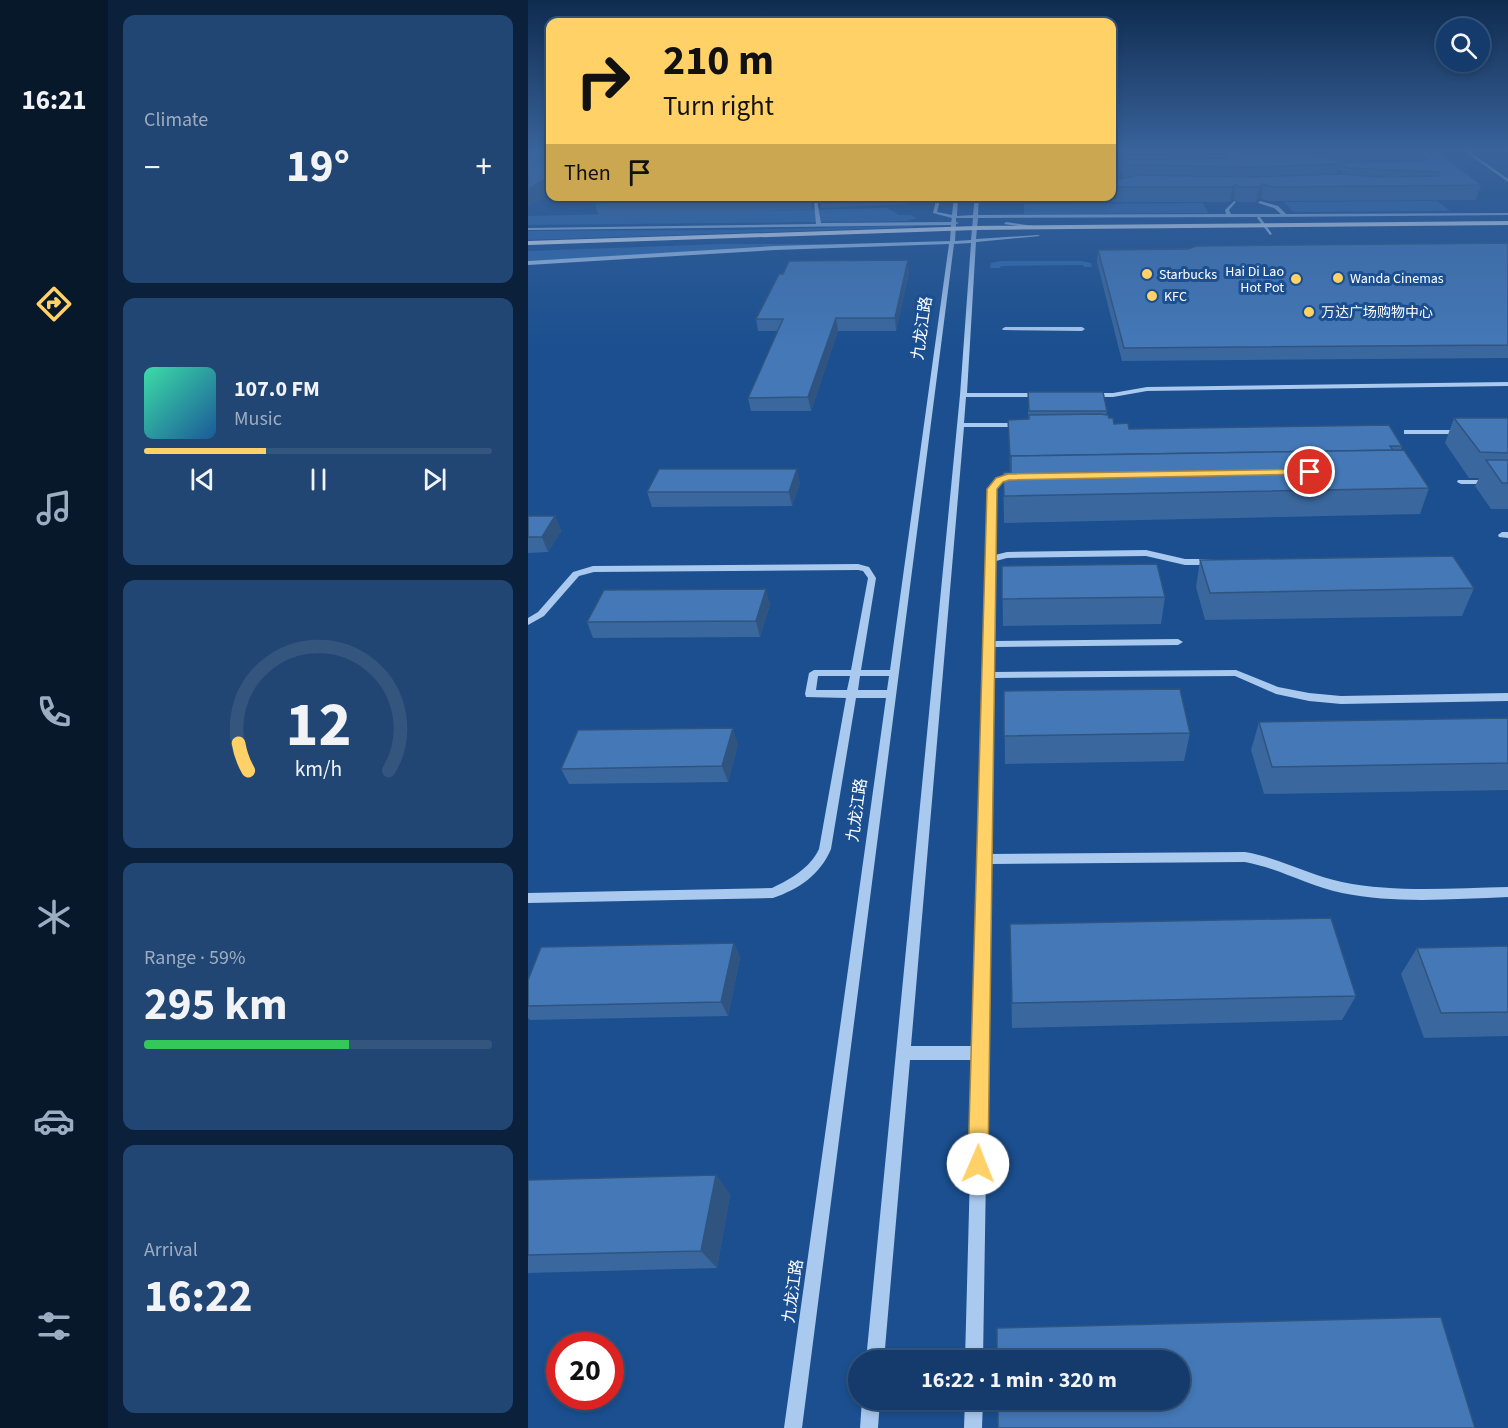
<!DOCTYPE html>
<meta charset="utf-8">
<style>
:root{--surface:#143b6b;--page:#214673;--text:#f1f3f6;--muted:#9dadc1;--line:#33557e;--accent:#ffd166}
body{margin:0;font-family:"Source Sans 3","Noto Sans SC",sans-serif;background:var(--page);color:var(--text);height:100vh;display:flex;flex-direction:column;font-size:22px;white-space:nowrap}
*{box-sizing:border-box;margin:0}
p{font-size:20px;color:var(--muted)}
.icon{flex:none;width:33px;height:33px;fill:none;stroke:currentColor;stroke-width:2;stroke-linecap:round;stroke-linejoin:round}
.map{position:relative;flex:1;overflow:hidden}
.sheet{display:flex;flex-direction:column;gap:15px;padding:15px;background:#0b203b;width:420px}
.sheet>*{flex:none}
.hud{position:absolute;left:18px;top:18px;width:570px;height:183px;border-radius:12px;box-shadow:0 3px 9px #0003,0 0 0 2px var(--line);background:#ffd166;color:#111;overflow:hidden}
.fabs{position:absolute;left:908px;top:18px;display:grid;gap:12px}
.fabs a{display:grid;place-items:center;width:54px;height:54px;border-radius:50%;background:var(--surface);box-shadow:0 3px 9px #0003,0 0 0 2px var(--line);font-size:30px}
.speed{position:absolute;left:18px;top:1332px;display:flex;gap:12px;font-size:30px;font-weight:700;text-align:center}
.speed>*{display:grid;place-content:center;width:78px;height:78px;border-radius:50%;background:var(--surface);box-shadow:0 3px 9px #0003,0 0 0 2px var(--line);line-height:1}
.speed .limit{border:9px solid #d22;background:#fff;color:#111}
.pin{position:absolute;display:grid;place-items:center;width:51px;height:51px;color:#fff;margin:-26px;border:3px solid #fff;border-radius:50%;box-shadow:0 2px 6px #0007}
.me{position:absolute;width:66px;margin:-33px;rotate:1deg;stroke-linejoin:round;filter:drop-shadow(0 0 4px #0008)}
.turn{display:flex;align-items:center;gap:21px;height:126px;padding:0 18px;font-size:27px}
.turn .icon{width:78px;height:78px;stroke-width:2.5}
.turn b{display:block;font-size:42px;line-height:51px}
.then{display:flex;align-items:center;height:57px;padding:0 18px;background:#0003;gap:12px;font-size:22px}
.big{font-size:45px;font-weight:700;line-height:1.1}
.sheet .tile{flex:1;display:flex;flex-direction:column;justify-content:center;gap:9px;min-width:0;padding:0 21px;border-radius:12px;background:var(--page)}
.sheet .dial{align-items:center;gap:0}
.dial svg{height:156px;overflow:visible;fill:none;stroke:var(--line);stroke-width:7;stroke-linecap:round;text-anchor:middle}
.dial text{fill:var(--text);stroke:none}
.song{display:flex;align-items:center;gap:18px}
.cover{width:72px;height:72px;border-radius:9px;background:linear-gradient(135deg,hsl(160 70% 55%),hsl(210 70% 35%))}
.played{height:6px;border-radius:3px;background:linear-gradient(90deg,var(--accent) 35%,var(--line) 35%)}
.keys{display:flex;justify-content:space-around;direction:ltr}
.heat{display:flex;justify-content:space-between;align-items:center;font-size:33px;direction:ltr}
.charge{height:9px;border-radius:4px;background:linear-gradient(90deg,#34c759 59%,var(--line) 0)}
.trip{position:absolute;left:320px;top:1350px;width:342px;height:60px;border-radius:30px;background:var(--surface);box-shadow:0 3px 9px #0003,0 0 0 2px var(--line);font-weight:700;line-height:60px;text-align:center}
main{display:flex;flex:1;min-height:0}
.tab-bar{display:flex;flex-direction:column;width:108px;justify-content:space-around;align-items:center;background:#08182b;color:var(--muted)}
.tab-bar .icon{width:42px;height:42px}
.tab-bar .on{color:var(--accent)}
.tab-bar b{font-size:27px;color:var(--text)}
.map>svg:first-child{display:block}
.green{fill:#2e69ad}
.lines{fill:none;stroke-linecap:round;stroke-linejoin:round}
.minor{fill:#a9c9ee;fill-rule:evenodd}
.major{fill:#f0f6ff;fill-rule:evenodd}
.wall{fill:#3a679d;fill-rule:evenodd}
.shaded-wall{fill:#305480}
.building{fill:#4478b7;stroke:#305480;stroke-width:1.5}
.route{fill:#ffd166;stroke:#a68842;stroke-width:1.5}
.poi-dot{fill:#ffd166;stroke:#1b4f8f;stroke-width:2}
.labels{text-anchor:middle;stroke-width:6;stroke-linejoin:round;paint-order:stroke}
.far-poi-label{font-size:14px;fill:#fff;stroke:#1b4f8f;text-anchor:start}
.street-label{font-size:16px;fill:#fff;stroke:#1b4f8f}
</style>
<main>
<nav class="tab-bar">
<b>16:21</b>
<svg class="icon on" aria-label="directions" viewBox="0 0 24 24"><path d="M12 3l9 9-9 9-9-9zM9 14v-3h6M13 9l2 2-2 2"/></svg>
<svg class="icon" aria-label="music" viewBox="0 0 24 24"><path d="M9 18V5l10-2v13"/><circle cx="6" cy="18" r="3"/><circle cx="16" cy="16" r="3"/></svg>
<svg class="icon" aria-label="phone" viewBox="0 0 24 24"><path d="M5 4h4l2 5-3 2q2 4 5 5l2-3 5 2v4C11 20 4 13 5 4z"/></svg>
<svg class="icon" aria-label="climate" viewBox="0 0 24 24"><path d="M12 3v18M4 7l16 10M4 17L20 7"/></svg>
<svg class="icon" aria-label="car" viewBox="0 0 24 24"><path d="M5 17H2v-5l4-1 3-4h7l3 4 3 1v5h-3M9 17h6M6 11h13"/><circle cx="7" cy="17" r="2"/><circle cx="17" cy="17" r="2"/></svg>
<svg class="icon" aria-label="filters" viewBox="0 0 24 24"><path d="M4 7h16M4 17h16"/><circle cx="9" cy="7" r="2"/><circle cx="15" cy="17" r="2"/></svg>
</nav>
<section class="sheet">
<div class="tile"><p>Climate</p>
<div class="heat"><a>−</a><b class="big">19°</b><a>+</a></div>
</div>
<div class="tile">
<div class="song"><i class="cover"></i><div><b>107.0 FM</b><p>Music</p></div></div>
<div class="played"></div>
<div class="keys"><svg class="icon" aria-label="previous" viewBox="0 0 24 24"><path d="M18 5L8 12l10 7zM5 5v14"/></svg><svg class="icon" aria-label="pause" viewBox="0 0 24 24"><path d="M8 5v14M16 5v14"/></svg><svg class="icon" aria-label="next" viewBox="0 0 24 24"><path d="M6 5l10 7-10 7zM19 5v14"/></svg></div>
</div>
<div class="tile dial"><svg viewBox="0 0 100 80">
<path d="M14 69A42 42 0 1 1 86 69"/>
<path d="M14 69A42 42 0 0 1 9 55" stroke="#ffd166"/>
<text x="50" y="56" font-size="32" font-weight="700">12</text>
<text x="50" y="72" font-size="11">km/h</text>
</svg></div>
<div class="tile"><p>Range · 59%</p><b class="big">295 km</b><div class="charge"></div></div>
<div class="tile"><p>Arrival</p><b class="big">16:22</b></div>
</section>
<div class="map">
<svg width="980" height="1428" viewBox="0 0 980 1428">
<rect width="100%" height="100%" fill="#1b4f8f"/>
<!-- green -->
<g class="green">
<path d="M909 201 922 211 765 212 756 202Z"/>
<path d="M675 203 680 213 496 214V204Z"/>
<path d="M359 208 371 215H382L389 218 378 221 0 225V216Z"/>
<path d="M381 226 387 227 0 240V231L204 230Z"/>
<path d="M193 244H309L0 261V251Z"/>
<path d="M473 261H553L563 263 564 267H556L555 265 473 266 472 268H462L463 263Z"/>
</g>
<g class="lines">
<!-- minor -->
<g class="minor">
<path d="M935 150H939L980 179V182Z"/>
<path d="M584 157 586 158 590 179 587 178 584 164Z"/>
<path d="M319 196 289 200 293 223 423 222 424 218 405 213 409 196H413L409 212 424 215 426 196H430L429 216 445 215 447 196H451L450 215 698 214 697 210 706 201 708 202 701 210 703 214H753L746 208 730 203 732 201 750 206 758 214 980 213V215L732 217 744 234 742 235 729 218 730 217 450 218 448 239 510 235 512 236 448 242 439 393H512L515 395 512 397H438L436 423H495L499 425 495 427H436L383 1046H446L456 677 455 675 456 673 460 489 468 478 488 475 492 477 474 482 468 489 467 555 479 552 618 550 657 559H686L690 562 686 565H657L618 556 479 558 468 561 467 641 650 639 655 642 650 645 467 647 466 672 708 670 750 687 781 693 813 696 980 693V701L813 704 781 701 748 694 707 676 466 678 463 854 717 852C751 858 781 875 814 882 868 893 925 888 980 887V897C925 899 868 904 814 893 780 886 750 868 717 862L463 864 455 1360H437L445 1060H382L356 1360H338L432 395 443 243 426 244 274 1428H256L358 698H328L303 849C292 875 271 889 245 898L0 903V893L244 888C263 879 282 868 291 849L318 698 278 697 277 694 281 673 286 670H323L340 578 335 571 330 570 66 572 51 576 16 616 0 625V618L10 612 45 572 65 566 330 564 341 567 348 578 333 670H362L421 244 247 250 0 265V261L247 246 422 241 423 225 0 230V228L288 224 286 202 284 200 270 201 268 199 280 196ZM428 218H445L443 240 427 241 428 224 431 223 428 222ZM290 676H322L319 690H288ZM332 676H361L359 690H330Z"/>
<path d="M478 222 513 227 515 228 513 229 476 224Z"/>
<path d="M477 327H554L557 329 554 331 475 330 474 329Z"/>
<path d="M980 382V386L619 391 585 397H561L558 395 561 393H585L619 387Z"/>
<path d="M876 430H935L939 432 935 434H876Z"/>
<path d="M930 480H980V484H933L929 482Z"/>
<path d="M974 532H980V538L971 537 970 535Z"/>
<path d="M334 1400H352L350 1428H332Z"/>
<path d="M437 1400H455L454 1428H436Z"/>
</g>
<!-- major -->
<path class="major" d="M980 221V225L447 230 0 245V241L447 226Z"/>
</g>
<!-- wall -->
<g class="wall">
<path d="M588 150H908L953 185 948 200 742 201 733 199 728 202H710L706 199 702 202H482V196H584V162L592 179 595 178 594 177V171H592L587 156ZM810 170H814L813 174H809Z"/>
<path d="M75 196H283L284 209 71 217 67 203Z"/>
<path d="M292 196H400L380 204 293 208Z"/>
<path d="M980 243V358L594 361 569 262 570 250Z"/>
<path d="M381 272 368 331H310L283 411H223L220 398 250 331H230L228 319Z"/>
<path d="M500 392 579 411 578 415 586 424 601 429 874 446 873 450 901 488 892 514 476 523 475 472H482L480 420 500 419Z"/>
<path d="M926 418H980V509H963L947 486 951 478H941L917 443Z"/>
<path d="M272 483 264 506 124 507 119 492Z"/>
<path d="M0 516H27L33 531 20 552 0 553Z"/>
<path d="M672 560 946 588 934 616 677 620 668 587Z"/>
<path d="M474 566 637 597 633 624 475 626Z"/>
<path d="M242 604 232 637 65 638 59 622Z"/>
<path d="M476 691 662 733 656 761 477 764Z"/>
<path d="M980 718V790L736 794 723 750 731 722Z"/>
<path d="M210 744 200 782 41 784 33 769Z"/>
<path d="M482 924 828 996 814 1020 484 1028Z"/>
<path d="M206 943 212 958 200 1016 2 1020 0 1018V980Z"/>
<path d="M980 946V1036L896 1038 873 974 889 948Z"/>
<path d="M188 1175 202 1195 189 1268 0 1273V1180Z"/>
</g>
<!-- shaded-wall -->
<g class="shaded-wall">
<path d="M593 173 592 187 584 188V175Z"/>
<path d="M22 176V193L0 206V189Z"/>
<path d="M708 184 706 199 702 202 704 187Z"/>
<path d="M735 184 733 199 728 202 731 187Z"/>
<path d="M380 196H400L380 204Z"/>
<path d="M380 260 381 272 368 331 367 318Z"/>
<path d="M308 318 310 331 283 411 280 397Z"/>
<path d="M269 469 272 483 264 506 261 492Z"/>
<path d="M27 516 33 531 20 552 14 537Z"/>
<path d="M238 589 242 604 232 637 228 621Z"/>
<path d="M205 728 210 744 200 782 194 766Z"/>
<path d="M206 943 212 958 200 1016 193 1002Z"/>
<path d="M188 1175 202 1195 189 1268 173 1251Z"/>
</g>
<!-- building -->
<g class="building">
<path d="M0 150H22V176L0 189Z"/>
<path d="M592 150H783L717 151 714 153 717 155 803 156 811 164 724 167 601 165 595 160 698 158 700 156 697 154H593Z"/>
<path d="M803 150H908L953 185 745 187 735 184 731 187H712L708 184 704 187H584V176L585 181 609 175 723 177 814 174 853 177 910 176 912 174 910 172 819 168 816 162 896 161 898 159 896 157 809 156Z"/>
<path d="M584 162 593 173 584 175Z"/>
<path d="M75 196H239L67 203Z"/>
<path d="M980 243V345L596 348 570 250 660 249 669 246Z"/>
<path d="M380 260 367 318H308L280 397 220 398 255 319H228L251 274H255L261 261Z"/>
<path d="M500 392H575L579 411H501Z"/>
<path d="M571 414 580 415 581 418H585L586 424 600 423 601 429 861 425 874 446H862L865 450 483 456 482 458 480 420 501 419V415Z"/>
<path d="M926 418H980V453L952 452Z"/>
<path d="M876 450 901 488 476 496 475 472H483V456Z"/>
<path d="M958 460H980V483H974Z"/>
<path d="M131 469H269L261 492H119Z"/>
<path d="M0 516H27L14 537H0Z"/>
<path d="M925 556 946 588 682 593 672 560Z"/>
<path d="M629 564 637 597 474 599V566Z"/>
<path d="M238 589 228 621 59 622 76 590Z"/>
<path d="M652 689 662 733 476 736V691Z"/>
<path d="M980 718V763L744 767 731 722Z"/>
<path d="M205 728 194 766 33 769 50 730Z"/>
<path d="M803 918 828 996 484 1003 482 924Z"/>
<path d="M206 943 193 1002 0 1006V980L13 947Z"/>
<path d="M980 946V1012L913 1013 889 948Z"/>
<path d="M188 1175 173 1251 0 1255V1180Z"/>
<path d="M913 1317 947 1428H470V1400H651V1360H469V1328Z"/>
</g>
<!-- sky -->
<linearGradient id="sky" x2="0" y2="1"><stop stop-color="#0f2b4f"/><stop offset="0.43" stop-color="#39639b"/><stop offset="1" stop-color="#39639b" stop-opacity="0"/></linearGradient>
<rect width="980" height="350" fill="url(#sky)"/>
<!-- route -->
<path class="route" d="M782 469 787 472 786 474 481 480 475 482 469 489 460 1164 457 1171 450 1174 443 1171 440 1164 459 489 468 478 480 474Z"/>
<!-- markers -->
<g class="poi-dot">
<circle cx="619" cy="274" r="6"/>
<circle cx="810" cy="278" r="6"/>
<circle cx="768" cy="279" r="6"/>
<circle cx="624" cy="296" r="6"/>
<circle cx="781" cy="312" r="6"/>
</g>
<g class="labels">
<!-- far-poi labels -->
<g class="far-poi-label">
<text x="756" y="276" text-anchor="end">Hai Di Lao<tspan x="756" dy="16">Hot Pot</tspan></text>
<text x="631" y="279">Starbucks</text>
<text x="822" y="283">Wanda Cinemas</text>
<text x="636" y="301">KFC</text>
<text x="793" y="317">万达广场购物中心</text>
</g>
<!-- street labels -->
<g class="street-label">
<text transform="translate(393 328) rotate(-82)" y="6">九龙江路</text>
<text transform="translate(328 810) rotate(-82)" y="6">九龙江路</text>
<text transform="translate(264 1291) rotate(-82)" y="6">九龙江路</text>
</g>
</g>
</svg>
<div class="fabs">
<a><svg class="icon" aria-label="search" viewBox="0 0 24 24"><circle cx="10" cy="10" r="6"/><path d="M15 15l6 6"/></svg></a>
</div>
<div class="speed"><div class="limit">20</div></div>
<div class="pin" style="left:782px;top:472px;background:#d93025"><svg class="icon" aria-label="arrive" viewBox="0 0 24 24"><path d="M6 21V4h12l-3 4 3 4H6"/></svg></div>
<svg class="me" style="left:450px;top:1164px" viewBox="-20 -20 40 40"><circle r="19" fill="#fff"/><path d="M0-13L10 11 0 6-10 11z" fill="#ffd166"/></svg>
<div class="trip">16:22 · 1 min · 320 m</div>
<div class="hud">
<div class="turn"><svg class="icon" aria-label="right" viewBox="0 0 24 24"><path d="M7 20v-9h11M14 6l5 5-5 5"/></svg><div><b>210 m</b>Turn right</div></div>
<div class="then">Then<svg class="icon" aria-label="arrive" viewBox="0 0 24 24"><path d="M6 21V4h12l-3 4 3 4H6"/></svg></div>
</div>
</div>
</main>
